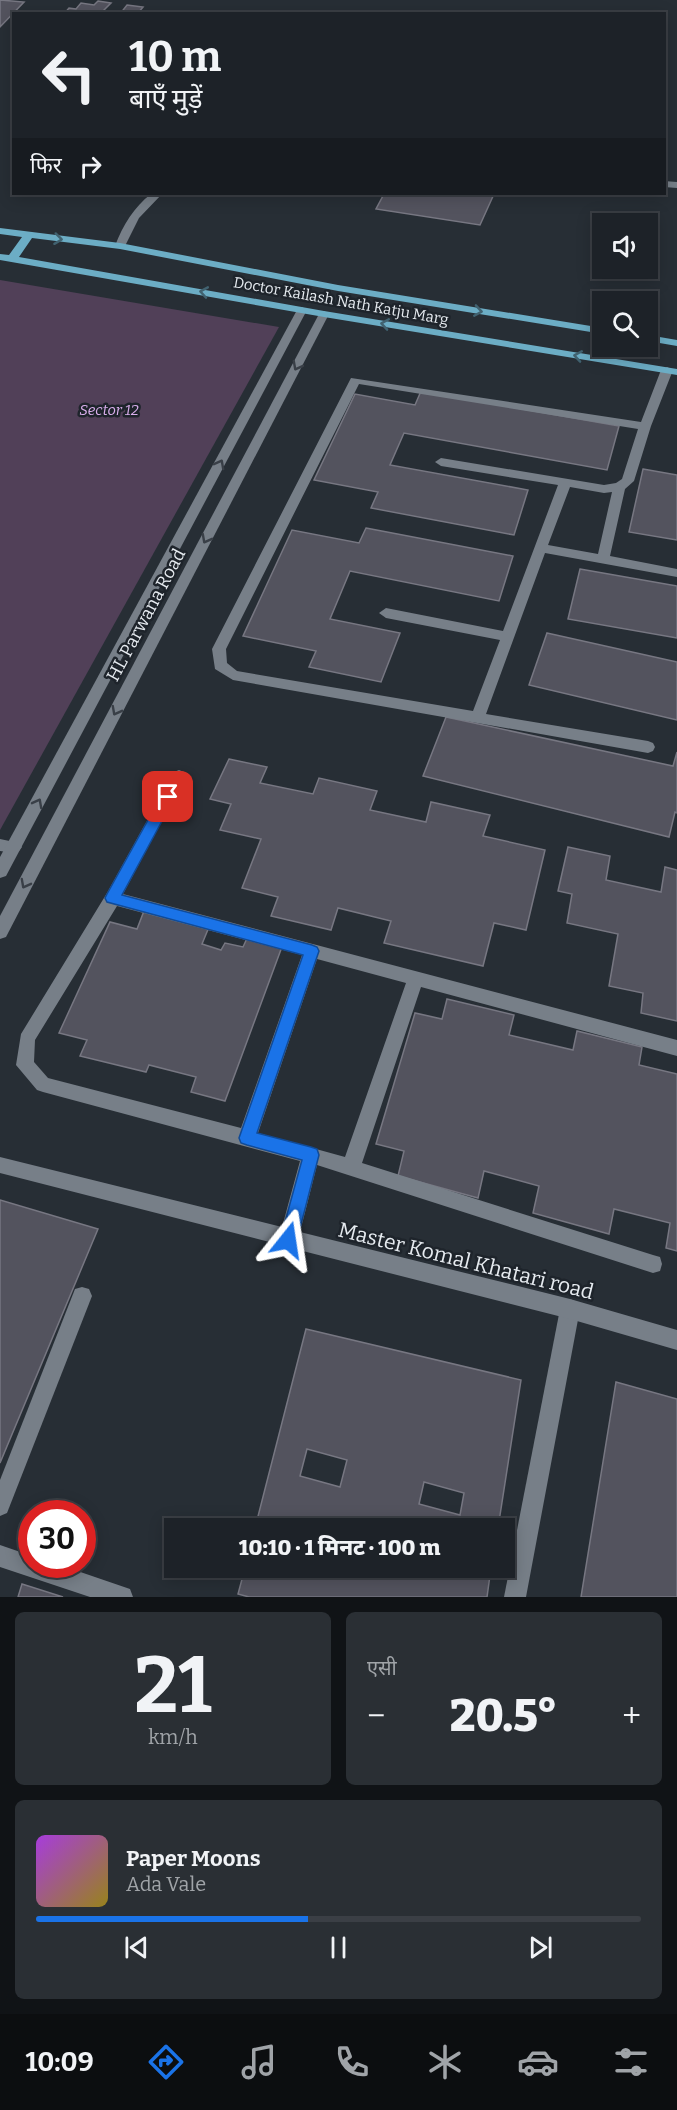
<!DOCTYPE html>
<html lang="hi">
<meta charset="utf-8">
<style>
:root{--surface:#1d2228;--page:#2a2f34;--text:#f1f3f6;--muted:#a0a4a8;--line:#3b3f45;--accent:#1a73e8}
body{margin:0;font-family:Bitter,"Noto Sans Devanagari",serif;background:var(--page);color:var(--text);height:100vh;display:flex;flex-direction:column;font-size:22px;white-space:nowrap}
*{box-sizing:border-box;margin:0}
p{font-size:20px;color:var(--muted)}
.icon{flex:none;width:33px;height:33px;fill:none;stroke:currentColor;stroke-width:2;stroke-linecap:round;stroke-linejoin:round}
.map{position:relative;height:1597px;overflow:hidden}
.details{display:flex;flex-direction:column;gap:15px;padding:15px;background:#101316;flex:1}
.details>*{flex:none}
.top-card{position:absolute;left:12px;top:12px;width:654px;height:183px;border-radius:0px;box-shadow:0 3px 15px #0003,0 0 0 2px var(--line);background:#1d2228;color:var(--text);overflow:hidden}
.controls{position:absolute;left:592px;top:213px;display:grid;gap:12px}
.controls a{display:grid;place-items:center;width:66px;height:66px;border-radius:0px;background:var(--surface);box-shadow:0 3px 15px #0003,0 0 0 2px var(--line);font-size:30px}
.speed{position:absolute;left:18px;top:1500px;display:flex;gap:12px;font-size:30px;font-weight:700;text-align:center}
.speed>*{display:grid;place-content:center;width:78px;height:78px;border-radius:50%;background:var(--surface);box-shadow:0 3px 15px #0003,0 0 0 2px var(--line);line-height:1}
.speed .limit{border:9px solid #d22;background:#fff;color:#111}
.pin{position:absolute;display:grid;place-items:center;width:51px;height:51px;color:#fff;margin:-26px;border-radius:12px;box-shadow:0 3px 9px #0006}
.me{position:absolute;width:66px;margin:-33px;rotate:15deg;stroke-linejoin:round;filter:drop-shadow(0 0 4px #0008)}
.turn{display:flex;align-items:center;gap:21px;height:126px;padding:0 18px;font-size:27px}
.turn .icon{width:78px;height:78px;stroke-width:2.5}
.turn b{display:block;font-size:42px;line-height:51px}
.then{display:flex;align-items:center;height:57px;padding:0 18px;background:#0003;gap:12px;font-size:22px}
.big{font-size:45px;font-weight:800;line-height:1.1}
.details .widget{flex:1;display:flex;flex-direction:column;justify-content:center;gap:9px;min-width:0;padding:0 21px;border-radius:9px;background:var(--page)}
.details .dial{align-items:center;gap:0}
.dial b{font-size:78px;line-height:1}
.song{display:flex;align-items:center;gap:18px}
.cover{width:72px;height:72px;border-radius:9px;background:linear-gradient(135deg,hsl(280 70% 55%),hsl(50 70% 35%))}
.played{height:6px;border-radius:3px;background:linear-gradient(90deg,var(--accent) 45%,var(--line) 45%)}
.keys{display:flex;justify-content:space-around;direction:ltr}
.heat{display:flex;justify-content:space-between;align-items:center;font-size:33px;direction:ltr}
.details .tiles{flex:1;display:grid;gap:15px;grid-template-columns:1fr 1fr}
.widget:last-child{grid-column:span 2}
.trip{position:absolute;left:164px;top:1518px;width:351px;height:60px;border-radius:0px;background:var(--surface);box-shadow:0 3px 15px #0003,0 0 0 2px var(--line);font-weight:800;line-height:60px;text-align:center}
.menu{display:flex;height:96px;justify-content:space-around;align-items:center;background:#0c0e10;color:var(--muted)}
.menu .icon{width:42px;height:42px}
.menu .selected{color:var(--accent)}
.menu b{font-size:27px;color:var(--text)}
.map>svg:first-child{display:block}
.green{fill:#514058}
.building{fill:#53535e;stroke:#777782;stroke-width:1.5;fill-rule:evenodd}
.lines{fill:none;stroke-linecap:round;stroke-linejoin:round}
.service{fill:#777f88;fill-rule:evenodd}
.minor{fill:#777f88;fill-rule:evenodd}
.tertiary{fill:#777f88;fill-rule:evenodd}
.primary{fill:#6cadc5;fill-rule:evenodd}
.oneway{stroke:#416270}
.oneway2{stroke:#393f47}
.route{fill:#1a73e8;stroke:#114b97;stroke-width:1.5}
.labels{text-anchor:middle;stroke-width:5;stroke-linejoin:round;paint-order:stroke}
.far-street-label{font-size:15px;fill:#e6ebf0;stroke:#1e242b}
.far-park-label{font-size:15px;font-style:italic;fill:#daafed;stroke:#1e242b}
.street-label{font-size:18px;fill:#e6ebf0;stroke:#1e242b}
.near-street-label{font-size:21px;fill:#e6ebf0;stroke:#1e242b}
</style>
<div class="map">
<svg width="677" height="1597" viewBox="0 0 677 1597">
<rect width="100%" height="100%" fill="#272e35"/>
<!-- green -->
<path class="green" d="M0 280 279 327 0 830Z"/>
<!-- building -->
<g class="building">
<path d="M0 0 24 2 0 27Z"/>
<path d="M98 1 111 3 102 12 113 14H64L69 8 76 9 81 3 94 5Z"/>
<path d="M127 5 143 7 138 13 143 14H120Z"/>
<path d="M384 194H494L480 225 376 209Z"/>
<path d="M421 391 619 426 607 470 404 433 390 465 528 490 514 535 371 508 378 492 314 480 355 394 415 405Z"/>
<path d="M643 469 677 475V540L629 532Z"/>
<path d="M366 528 513 556 499 601 350 571 330 619 400 633 381 682 309 667 316 651 243 636 292 530 359 543Z"/>
<path d="M580 569 677 586V638L568 619Z"/>
<path d="M547 633 677 662V720L529 685Z"/>
<path d="M446 717 673 766 677 752V813L675 812 669 837 423 776Z"/>
<path d="M229 759 267 767 260 783 313 794 319 778 377 791 370 810 426 822 431 802 490 815 483 836 545 850 526 930 494 923 483 966 384 943 391 921 338 908 331 930 271 916 278 897 242 888 261 839 220 830 231 804 210 799Z"/>
<path d="M568 847 610 856 606 880 661 892 665 867 677 870V1021L641 1013 643 993 609 986 618 934 567 923 572 894 558 891Z"/>
<path d="M144 911 209 927 202 944 221 950 225 943 243 947 248 936 283 944 225 1101 191 1092 196 1077 149 1065 146 1072 80 1056 87 1040 59 1033 110 922 137 929Z"/>
<path d="M447 999 514 1015 509 1035 573 1050 577 1031 642 1047 639 1065 677 1074V1251L666 1248 670 1223 614 1209 609 1234 533 1213 539 1186 484 1171 478 1198 398 1176 404 1151 376 1144 415 1013 442 1019Z"/>
<path d="M0 1200 98 1229 0 1463Z"/>
<path d="M306 1329 521 1380 498 1528H255ZM307 1449 347 1460 340 1487 300 1476ZM424 1482 464 1493 460 1515 419 1504Z"/>
<path d="M616 1382 677 1399V1597H581Z"/>
<path d="M245 1568H491L487 1597H249L238 1594Z"/>
<path d="M22 1584 63 1597H18Z"/>
</g>
<g class="lines">
<!-- service -->
<g class="service">
<path d="M664 181 677 182V188L664 187Z"/>
<path d="M151 194H162L139 218 124 248H116L115 246C123 225 134 207 151 194Z"/>
<path d="M0 839 19 843 22 847 19 851 14 853 0 851Z"/>
<path d="M82 1287 89 1289 92 1296 7 1513 0 1516V1480L75 1289Z"/>
<path d="M570 1299 577 1302 580 1309 526 1597H504L560 1309 563 1302Z"/>
<path d="M0 1545 32 1556V1564H57L130 1589 133 1597H90L0 1567Z"/>
</g>
<!-- minor -->
<g class="minor">
<path d="M667 367 673 370 651 426 634 481 625 489 610 556 677 569V577L545 553 486 714 648 741 653 743 655 747 653 751 648 753 233 680 215 669 212 649 351 378 641 422 661 370ZM359 384 638 429 622 479 616 483 604 485 441 458 435 462 441 466 558 485 503 631 386 608 379 613 386 618 500 640 473 711 237 671 227 663 226 649ZM570 487 604 493 612 492 598 554 548 545Z"/>
<path d="M179 770 184 772 186 776 123 894 677 1040V1056L421 987 362 1163 653 1255 660 1257 662 1264 660 1271 653 1273 317 1165 300 1232 570 1299 677 1330V1350L570 1319 291 1248 288 1249 281 1245 0 1173V1157L282 1227 300 1161 43 1092 37 1090 16 1065 21 1034 107 893 174 772ZM117 906 302 955 241 1128 48 1078 34 1062 35 1040ZM317 959 406 983 345 1157 258 1133Z"/>
</g>
<!-- tertiary -->
<g class="tertiary">
<path d="M302 307 307 310 6 876 0 878V857L297 310Z"/>
<path d="M324 311 329 314 6 937 0 939V916L319 314Z"/>
</g>
<!-- primary -->
<g class="primary">
<path d="M0 228 120 243 338 285 603 328V334L338 291 120 249 32 238 19 257 324 311 677 369V375L324 317 0 260V254L9 255 22 237 0 234Z"/>
<path d="M648 335 677 340V346L648 341Z"/>
</g>
</g>
<!-- one-way arrows -->
<defs><path id="oneway-chevron" d="M-2-3.5L2.5 0L-2 3.5" fill="none" stroke-width="1.6" stroke-linecap="round" stroke-linejoin="round" transform="scale(1.5)"/></defs>
<g class="oneway">
<use href="#oneway-chevron" transform="translate(58 239) rotate(7)"/>
<use href="#oneway-chevron" transform="translate(204 292) rotate(-170)"/>
<use href="#oneway-chevron" transform="translate(478 311) rotate(9)"/>
<use href="#oneway-chevron" transform="translate(385 324) rotate(-171)"/>
<use href="#oneway-chevron" transform="translate(578 356) rotate(-171)"/>
</g>
<g class="oneway2">
<use href="#oneway-chevron" transform="translate(297 366) rotate(118)"/>
<use href="#oneway-chevron" transform="translate(220 464) rotate(-62)"/>
<use href="#oneway-chevron" transform="translate(206 539) rotate(118)"/>
<use href="#oneway-chevron" transform="translate(116 711) rotate(118)"/>
<use href="#oneway-chevron" transform="translate(38 803) rotate(-62)"/>
<use href="#oneway-chevron" transform="translate(25 884) rotate(118)"/>
</g>
<!-- route -->
<path class="route" d="M168 792 175 797 122 895 312 945 317 947 319 951 257 1133 311 1147 317 1149 319 1155 297 1240 294 1245 288 1248 282 1245 280 1240 302 1160 247 1145 241 1143 239 1138 303 955 107 902 105 898 107 894 163 793Z"/>
<g class="labels">
<!-- far-street labels -->
<g class="far-street-label">
<text transform="translate(341 301) rotate(10)" y="5">Doctor Kailash Nath Katju Marg</text>
</g>
<!-- far-park labels -->
<g class="far-park-label">
<text x="109" y="415">Sector 12</text>
</g>
<!-- street labels -->
<g class="street-label">
<text transform="translate(146 615) rotate(-62)" y="6">HL Parwana Road</text>
</g>
<!-- near-street labels -->
<g class="near-street-label">
<text transform="translate(466 1261) rotate(14)" y="7">Master Komal Khatari road</text>
</g>
</g>
</svg>
<div class="controls">
<a><svg class="icon" aria-label="sound" viewBox="0 0 24 24"><path d="M4 9h4l5-4v14l-5-4H4zM17 9q2 3 0 6"/></svg></a>
<a><svg class="icon" aria-label="search" viewBox="0 0 24 24"><circle cx="10" cy="10" r="6"/><path d="M15 15l6 6"/></svg></a>
</div>
<div class="speed"><div class="limit">30</div></div>
<div class="pin" style="left:168px;top:797px;background:#d93025"><svg class="icon" aria-label="arrive" viewBox="0 0 24 24"><path d="M6 21V4h12l-3 4 3 4H6"/></svg></div>
<svg class="me" style="left:288px;top:1240px" viewBox="-20 -20 40 40"><path d="M0-17L14 15 0 8-14 15z" fill="#1a73e8" stroke="#fff" stroke-width="4"/></svg>
<div class="trip">10:10 · 1 मिनट · 100 m</div>
<div class="top-card">
<div class="turn"><svg class="icon" aria-label="left" viewBox="0 0 24 24"><path d="M17 20v-9H6M10 6l-5 5 5 5"/></svg><div><b>10 m</b>बाएँ मुड़ें</div></div>
<div class="then">फिर<svg class="icon" aria-label="right" viewBox="0 0 24 24"><path d="M7 20v-9h11M14 6l5 5-5 5"/></svg></div>
</div>
</div>
<section class="details">
<div class="tiles">
<div class="widget dial"><b>21</b><p>km/h</p></div>
<div class="widget"><p>एसी</p>
<div class="heat"><a>−</a><b class="big">20.5°</b><a>+</a></div>
</div>
<div class="widget">
<div class="song"><i class="cover"></i><div><b>Paper Moons</b><p>Ada Vale</p></div></div>
<div class="played"></div>
<div class="keys"><svg class="icon" aria-label="previous" viewBox="0 0 24 24"><path d="M18 5L8 12l10 7zM5 5v14"/></svg><svg class="icon" aria-label="pause" viewBox="0 0 24 24"><path d="M8 5v14M16 5v14"/></svg><svg class="icon" aria-label="next" viewBox="0 0 24 24"><path d="M6 5l10 7-10 7zM19 5v14"/></svg></div>
</div>
</div>
</section>
<nav class="menu">
<b>10:09</b>
<svg class="icon selected" aria-label="directions" viewBox="0 0 24 24"><path d="M12 3l9 9-9 9-9-9zM9 14v-3h6M13 9l2 2-2 2"/></svg>
<svg class="icon" aria-label="music" viewBox="0 0 24 24"><path d="M9 18V5l10-2v13"/><circle cx="6" cy="18" r="3"/><circle cx="16" cy="16" r="3"/></svg>
<svg class="icon" aria-label="phone" viewBox="0 0 24 24"><path d="M5 4h4l2 5-3 2q2 4 5 5l2-3 5 2v4C11 20 4 13 5 4z"/></svg>
<svg class="icon" aria-label="climate" viewBox="0 0 24 24"><path d="M12 3v18M4 7l16 10M4 17L20 7"/></svg>
<svg class="icon" aria-label="car" viewBox="0 0 24 24"><path d="M5 17H2v-5l4-1 3-4h7l3 4 3 1v5h-3M9 17h6M6 11h13"/><circle cx="7" cy="17" r="2"/><circle cx="17" cy="17" r="2"/></svg>
<svg class="icon" aria-label="filters" viewBox="0 0 24 24"><path d="M4 7h16M4 17h16"/><circle cx="9" cy="7" r="2"/><circle cx="15" cy="17" r="2"/></svg>
</nav>
